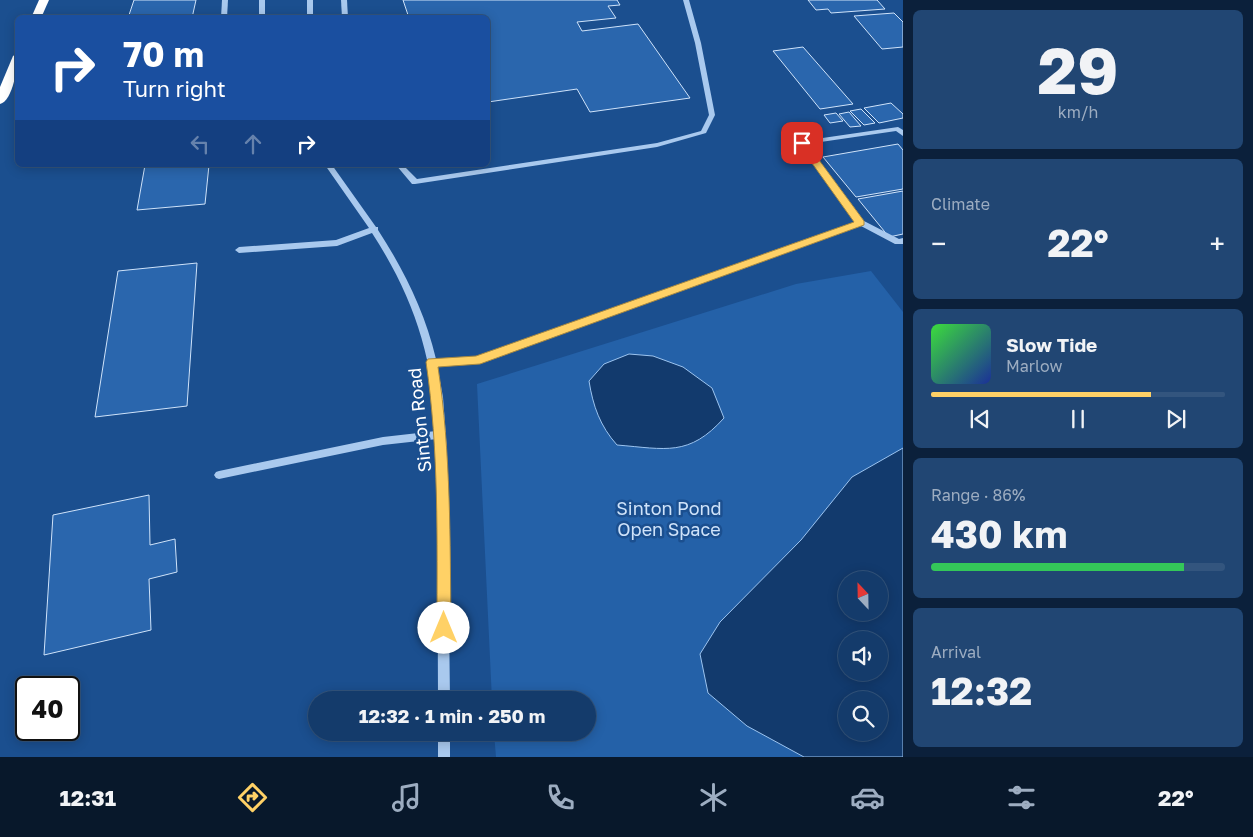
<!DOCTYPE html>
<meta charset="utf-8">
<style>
:root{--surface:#143b6b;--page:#214673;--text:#f1f3f6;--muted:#9dadc1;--line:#33557e;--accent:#ffd166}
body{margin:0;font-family:"Golos Text",sans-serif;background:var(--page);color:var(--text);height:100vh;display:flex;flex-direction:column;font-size:19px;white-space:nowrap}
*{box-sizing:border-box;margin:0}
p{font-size:16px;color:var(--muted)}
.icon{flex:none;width:28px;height:28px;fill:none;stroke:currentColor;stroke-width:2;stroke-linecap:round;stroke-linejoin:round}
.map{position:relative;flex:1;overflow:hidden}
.panel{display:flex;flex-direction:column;gap:10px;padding:10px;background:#0b203b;width:350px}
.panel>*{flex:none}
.guide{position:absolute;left:15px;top:15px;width:475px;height:152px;border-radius:8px;box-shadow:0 2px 12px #0003,0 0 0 1px var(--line);background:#1a4fa0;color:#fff;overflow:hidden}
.needle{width:32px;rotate:338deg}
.controls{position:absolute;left:838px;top:571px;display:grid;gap:10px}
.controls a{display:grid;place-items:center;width:50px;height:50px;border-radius:50%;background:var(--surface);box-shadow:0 2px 12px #0003,0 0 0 1px var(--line);font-size:25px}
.speed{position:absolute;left:15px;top:676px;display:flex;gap:10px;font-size:25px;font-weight:700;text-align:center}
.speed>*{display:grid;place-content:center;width:65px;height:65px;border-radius:50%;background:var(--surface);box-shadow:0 2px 12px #0003,0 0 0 1px var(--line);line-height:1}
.speed .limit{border:2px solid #111;border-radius:8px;background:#fff;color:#111}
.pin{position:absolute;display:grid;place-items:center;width:42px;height:42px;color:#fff;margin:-21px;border-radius:10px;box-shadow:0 2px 8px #0006}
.me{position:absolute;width:55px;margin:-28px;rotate:0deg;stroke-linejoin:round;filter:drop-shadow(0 0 4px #0008)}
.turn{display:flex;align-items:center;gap:18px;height:105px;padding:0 25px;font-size:22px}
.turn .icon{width:65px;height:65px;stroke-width:2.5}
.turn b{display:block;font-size:35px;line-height:42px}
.lanes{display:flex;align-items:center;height:48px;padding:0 25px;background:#0003;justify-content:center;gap:25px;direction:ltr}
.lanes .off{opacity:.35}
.big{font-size:38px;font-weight:700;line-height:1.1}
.panel .widget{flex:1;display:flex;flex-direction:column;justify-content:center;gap:8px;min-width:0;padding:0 18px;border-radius:8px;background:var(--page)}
.panel .dial{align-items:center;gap:0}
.dial b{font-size:65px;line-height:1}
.song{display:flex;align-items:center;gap:15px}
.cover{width:60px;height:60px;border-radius:8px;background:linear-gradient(135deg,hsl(120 70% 55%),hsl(230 70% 35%))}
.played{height:5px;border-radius:2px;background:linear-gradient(90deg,var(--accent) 75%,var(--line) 75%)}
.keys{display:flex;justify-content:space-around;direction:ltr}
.heat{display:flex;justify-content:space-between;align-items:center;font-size:28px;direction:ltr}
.charge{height:8px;border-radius:4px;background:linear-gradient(90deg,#34c759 86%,var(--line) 0)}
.trip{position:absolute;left:308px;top:691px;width:288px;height:50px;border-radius:25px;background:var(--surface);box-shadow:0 2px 12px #0003,0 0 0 1px var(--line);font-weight:700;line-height:50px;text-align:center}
.tabs{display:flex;height:80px;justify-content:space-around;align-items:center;background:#08182b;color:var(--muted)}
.tabs .icon{width:35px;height:35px}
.tabs .selected{color:var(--accent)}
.tabs b{font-size:22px;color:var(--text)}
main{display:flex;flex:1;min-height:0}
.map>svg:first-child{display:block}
.green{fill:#2461a8;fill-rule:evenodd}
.water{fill:#123a6d;stroke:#9cc4f0;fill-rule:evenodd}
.building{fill:#2a66ad;stroke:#cfe3fa}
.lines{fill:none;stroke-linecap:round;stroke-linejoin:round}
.minor{fill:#a9c9ee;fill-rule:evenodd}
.highway{fill:#fff;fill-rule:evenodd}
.route{fill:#ffd166;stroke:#a68842}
.labels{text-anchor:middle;stroke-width:5;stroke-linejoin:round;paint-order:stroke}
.street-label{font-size:18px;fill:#fff;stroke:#1b4f8f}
.park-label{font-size:18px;fill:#cfe3fa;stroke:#1b4f8f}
</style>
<main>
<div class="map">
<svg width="903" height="757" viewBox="0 0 903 757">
<rect width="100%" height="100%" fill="#1b4f8f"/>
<!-- green -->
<path class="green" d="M871 271 903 312V757H496L494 733 586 732V700H492L477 384 796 284ZM846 580H879V612H846ZM846 640H879V672H846ZM846 700H879V732H846Z"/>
<!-- water -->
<g class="water">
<path d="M629 354 653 356 683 367 712 388 724 418C689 457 666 449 617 445 600 426 593 406 589 381L604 364Z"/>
<path d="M903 448V757H804L747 726 708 693 700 654 720 622 801 540 852 477ZM846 580H879V612H846ZM846 640H879V672H846ZM846 700H879V732H846Z"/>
</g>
<!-- building -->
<g class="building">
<path d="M134 0H196L192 18H128Z"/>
<path d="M403 0H617L620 5 608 6 616 18 577 22 582 31 638 24 690 98 590 112 577 89 488 102V18H409Z"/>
<path d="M808 0H877L885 9 831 13 828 9 816 10Z"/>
<path d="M894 13 903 22V47L882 49 854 16Z"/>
<path d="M803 47 853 104 820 109 773 51Z"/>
<path d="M891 103 903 114V118L879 123 864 108Z"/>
<path d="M861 109 875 123 864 125 850 111Z"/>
<path d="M849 112 861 126 850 127 839 114Z"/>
<path d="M836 113 843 121 830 123 824 115Z"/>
<path d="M898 144 903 150V189L856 197 823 157Z"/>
<path d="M145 165H209L205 204 137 210Z"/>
<path d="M903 191V234L889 237 858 199Z"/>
<path d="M197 263 187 406 95 417 118 271Z"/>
<path d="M149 495 150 545 175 539 177 572 149 579 151 630 44 655 53 515Z"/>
</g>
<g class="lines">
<!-- minor -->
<g class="minor">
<path d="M222 0H228L227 18H221Z"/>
<rect x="259" y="0" width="6" height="18"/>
<rect x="307" y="0" width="6" height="18"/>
<path d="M341 0H347L348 18H342Z"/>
<path d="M683 0H689L701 43 715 115 706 133 657 147 415 184H412L396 165H403L417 179 657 143 701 131 709 115 695 43Z"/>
<path d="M898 127 903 130V136L896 131 807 144 864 221 899 239 903 238V244H895L861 226 479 363 437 365 443 397 447 451 450 700H438L437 439 383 445 219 479 216 478 214 475 216 472 219 471 383 437 436 431C433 356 413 296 372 233L337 246 239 253 235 250 239 247 336 240 369 228 325 165H332L376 227H378V230C404 270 425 312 436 359L476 358 856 222 799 143 802 141Z"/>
<rect x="438" y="732" width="12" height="25"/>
</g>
<!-- highway -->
<g class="highway">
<path d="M39 0H49L41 18H31Z"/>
<path d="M18 53C18 65 13 101 0 104V87L13 56Z"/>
</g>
</g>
<!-- route -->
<path class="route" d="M799 141H805L864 221V225L480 364 438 367C451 453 450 540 451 628L449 633 444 635 439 633 437 628C437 539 439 451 426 362L428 359 476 356 854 222 799 145Z"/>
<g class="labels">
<!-- street labels -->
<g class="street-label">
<text transform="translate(420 420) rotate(-96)" y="6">Sinton Road</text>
</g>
<!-- park labels -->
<g class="park-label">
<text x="669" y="515">Sinton Pond<tspan x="669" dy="21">Open Space</tspan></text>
</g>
</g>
</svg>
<div class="controls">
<a><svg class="needle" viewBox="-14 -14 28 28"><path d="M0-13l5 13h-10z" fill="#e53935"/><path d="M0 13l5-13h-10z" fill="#9dadc1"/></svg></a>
<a><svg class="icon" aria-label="sound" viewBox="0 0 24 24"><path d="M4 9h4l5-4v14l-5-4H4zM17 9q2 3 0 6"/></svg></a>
<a><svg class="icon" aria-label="search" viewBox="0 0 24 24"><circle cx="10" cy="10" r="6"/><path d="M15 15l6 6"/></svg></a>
</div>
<div class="speed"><div class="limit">40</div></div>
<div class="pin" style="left:802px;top:143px;background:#d93025"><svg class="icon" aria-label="arrive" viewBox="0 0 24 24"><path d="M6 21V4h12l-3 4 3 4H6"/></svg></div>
<svg class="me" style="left:444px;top:628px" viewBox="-20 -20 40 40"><circle r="19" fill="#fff"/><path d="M0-13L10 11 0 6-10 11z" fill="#ffd166"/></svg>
<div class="trip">12:32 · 1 min · 250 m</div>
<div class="guide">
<div class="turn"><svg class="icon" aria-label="right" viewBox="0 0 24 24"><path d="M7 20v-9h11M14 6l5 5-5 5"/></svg><div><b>70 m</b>Turn right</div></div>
<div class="lanes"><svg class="icon off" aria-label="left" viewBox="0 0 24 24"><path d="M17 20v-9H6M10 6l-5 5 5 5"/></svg><svg class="icon off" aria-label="ahead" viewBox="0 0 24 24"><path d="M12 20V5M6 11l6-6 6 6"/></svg><svg class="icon" aria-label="right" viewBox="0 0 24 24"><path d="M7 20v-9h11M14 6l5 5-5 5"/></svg></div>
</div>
</div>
<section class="panel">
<div class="widget dial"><b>29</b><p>km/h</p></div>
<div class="widget"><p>Climate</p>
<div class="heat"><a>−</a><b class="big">22°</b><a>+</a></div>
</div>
<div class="widget">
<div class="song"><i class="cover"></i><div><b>Slow Tide</b><p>Marlow</p></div></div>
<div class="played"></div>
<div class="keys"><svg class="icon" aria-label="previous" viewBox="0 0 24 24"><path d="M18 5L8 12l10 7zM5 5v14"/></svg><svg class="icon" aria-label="pause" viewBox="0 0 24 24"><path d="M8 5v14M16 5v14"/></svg><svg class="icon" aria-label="next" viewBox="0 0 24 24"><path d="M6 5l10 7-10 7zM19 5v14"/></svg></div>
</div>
<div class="widget"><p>Range · 86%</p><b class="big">430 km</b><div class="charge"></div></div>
<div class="widget"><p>Arrival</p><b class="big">12:32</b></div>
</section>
</main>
<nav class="tabs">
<b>12:31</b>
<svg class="icon selected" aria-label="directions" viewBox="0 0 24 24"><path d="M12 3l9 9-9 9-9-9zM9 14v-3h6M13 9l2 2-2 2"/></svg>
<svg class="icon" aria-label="music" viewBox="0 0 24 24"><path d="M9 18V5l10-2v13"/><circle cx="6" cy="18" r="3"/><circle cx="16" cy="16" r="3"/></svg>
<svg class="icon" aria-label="phone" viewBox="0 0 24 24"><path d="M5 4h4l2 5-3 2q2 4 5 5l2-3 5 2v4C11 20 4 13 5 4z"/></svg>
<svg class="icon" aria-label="climate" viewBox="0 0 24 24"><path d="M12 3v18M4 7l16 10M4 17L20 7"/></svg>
<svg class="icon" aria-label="car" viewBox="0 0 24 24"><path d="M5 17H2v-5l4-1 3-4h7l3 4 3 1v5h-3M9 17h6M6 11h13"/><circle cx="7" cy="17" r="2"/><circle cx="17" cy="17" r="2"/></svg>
<svg class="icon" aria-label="filters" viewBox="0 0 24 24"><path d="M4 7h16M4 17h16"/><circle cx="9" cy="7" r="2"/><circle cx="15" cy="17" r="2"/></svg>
<b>22°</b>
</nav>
